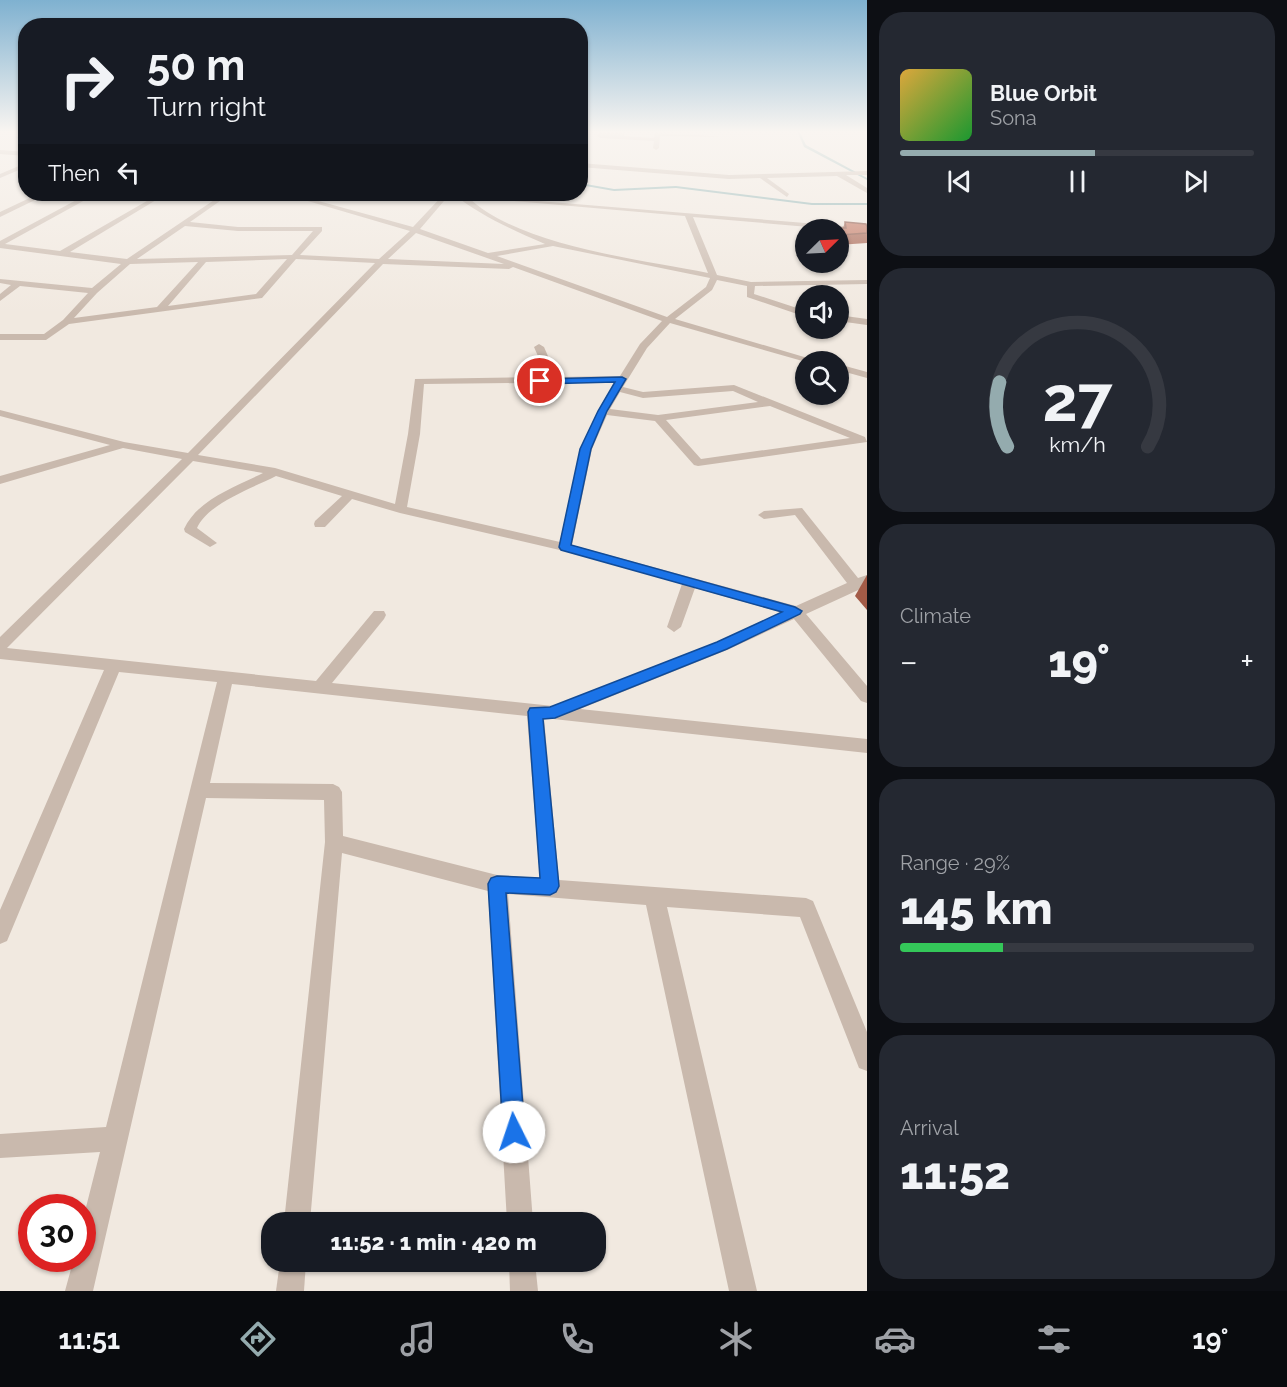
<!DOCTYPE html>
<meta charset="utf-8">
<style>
:root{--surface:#171b24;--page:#242831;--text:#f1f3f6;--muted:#9ea1a6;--line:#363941;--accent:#94abae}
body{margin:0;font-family:Raleway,sans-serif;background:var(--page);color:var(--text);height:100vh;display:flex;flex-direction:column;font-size:22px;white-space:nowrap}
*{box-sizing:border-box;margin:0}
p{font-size:20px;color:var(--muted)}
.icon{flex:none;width:33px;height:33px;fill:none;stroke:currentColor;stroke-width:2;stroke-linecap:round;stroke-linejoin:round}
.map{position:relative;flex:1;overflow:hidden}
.side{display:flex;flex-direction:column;gap:12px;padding:12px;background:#0d0f14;width:420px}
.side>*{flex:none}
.guide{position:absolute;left:18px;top:18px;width:570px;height:183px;border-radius:24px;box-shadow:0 2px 4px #0004;background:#171b24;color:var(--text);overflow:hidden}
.needle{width:39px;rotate:66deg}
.controls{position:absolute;left:795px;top:219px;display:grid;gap:12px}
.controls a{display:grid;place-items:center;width:54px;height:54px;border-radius:50%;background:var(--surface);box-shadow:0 2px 4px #0004;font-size:30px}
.speed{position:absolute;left:18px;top:1194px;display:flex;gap:12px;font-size:30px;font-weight:700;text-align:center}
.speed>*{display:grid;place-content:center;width:78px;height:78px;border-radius:50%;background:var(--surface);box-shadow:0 2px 4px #0004;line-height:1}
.speed .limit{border:9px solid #d22;background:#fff;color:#111}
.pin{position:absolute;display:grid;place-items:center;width:51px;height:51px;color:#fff;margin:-26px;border:3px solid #fff;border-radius:50%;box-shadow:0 2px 6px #0007}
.me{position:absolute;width:66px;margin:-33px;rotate:356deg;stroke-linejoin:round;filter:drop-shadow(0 0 4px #0008)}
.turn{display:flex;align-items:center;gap:21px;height:126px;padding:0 30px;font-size:27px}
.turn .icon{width:78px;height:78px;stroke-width:2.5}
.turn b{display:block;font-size:42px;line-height:51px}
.then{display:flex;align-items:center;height:57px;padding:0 30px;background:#0003;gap:12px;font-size:22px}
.big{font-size:45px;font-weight:800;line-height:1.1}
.side .card{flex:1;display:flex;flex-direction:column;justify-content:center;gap:9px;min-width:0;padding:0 21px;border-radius:24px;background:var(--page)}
.side .dial{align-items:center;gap:0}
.dial svg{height:156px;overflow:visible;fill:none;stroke:var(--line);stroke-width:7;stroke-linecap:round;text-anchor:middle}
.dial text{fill:var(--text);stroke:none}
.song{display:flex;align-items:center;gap:18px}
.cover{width:72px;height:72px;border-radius:9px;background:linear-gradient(135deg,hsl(40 70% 55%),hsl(130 70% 35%))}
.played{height:6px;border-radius:3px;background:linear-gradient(90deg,var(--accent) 55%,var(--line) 55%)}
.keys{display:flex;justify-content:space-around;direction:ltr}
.heat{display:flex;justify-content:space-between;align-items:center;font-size:33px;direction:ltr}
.charge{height:9px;border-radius:4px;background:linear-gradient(90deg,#34c759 29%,var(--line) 0)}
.trip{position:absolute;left:261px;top:1212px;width:345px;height:60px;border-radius:24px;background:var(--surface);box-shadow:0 2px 4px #0004;font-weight:800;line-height:60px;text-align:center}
.dock{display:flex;height:96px;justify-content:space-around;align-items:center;background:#090b0e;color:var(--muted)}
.dock .icon{width:42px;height:42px}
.dock .current{color:var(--accent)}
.dock b{font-size:27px;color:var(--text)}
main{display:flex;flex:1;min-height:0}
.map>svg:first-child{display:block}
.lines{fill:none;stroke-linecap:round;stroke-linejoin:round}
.stream{fill:#81acad;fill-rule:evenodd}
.minor{fill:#c9b9ad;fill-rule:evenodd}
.wall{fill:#a35b47}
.building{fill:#bd6a53;stroke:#844a3a;stroke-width:1.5}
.route{fill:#1a73e8;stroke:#114b97;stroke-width:1.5}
</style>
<main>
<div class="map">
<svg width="867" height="1291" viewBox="0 0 867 1291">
<rect width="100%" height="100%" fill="#f1e9e0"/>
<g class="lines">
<!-- stream -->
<g class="stream">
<path d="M798 133H800L806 145 867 178V180L804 147Z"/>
<path d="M580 183 614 189 676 186 812 203H867V205H812L676 188 614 191 580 185Z"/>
</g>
<!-- minor -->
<g class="minor">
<path d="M26 133V140L16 138 17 137Z"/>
<path d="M598 133H624V136L654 138 655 133 728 137 660 136 659 148 656 150 653 148 654 141 600 138 597 136Z"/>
<path d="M0 150 26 152V156L0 154Z"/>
<path d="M26 163V167L0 178V174Z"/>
<path d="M580 163 729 175 867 171V175H846L867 188V193L837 176 767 178 789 194 787 197 760 178 729 179 580 167Z"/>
<path d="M96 194 5 244 60 251 159 194H166L70 252 127 259 223 194H230L190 222 238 227H322V231L300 255 379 259 410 231 284 194H293L413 227 444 194H450L420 229 488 253 545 244C510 229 480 215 453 194L867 228V232L693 217 717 275 751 282 867 280V284L755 286 754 294 806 311V317L747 297V286L717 280 712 290 675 319 821 362H806L670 323 647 348 623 387 643 392 734 385 865 437 867 442 698 466 694 465 655 421 607 415 592 449 572 545 796 606 847 583 795 515 764 519 758 515 764 511 802 508 858 578 867 575V586L806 614 867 686V703L861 701 794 619 727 650 580 709 867 739V753L544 718 559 880 806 898 813 901 867 1032V1071L859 1068 800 917 667 907 757 1291H729L646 905 508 894 533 1222H507L488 891 342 853 310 1222H284L325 842 324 800 206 798 93 1291H65L74 1258H82V1223L100 1152 0 1158V1134L106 1127 217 682 119 672 7 941 0 944V910L104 670 0 659V637L182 459 123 448 0 484V476L110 445 0 416V410L124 442 188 453 375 263 296 259 262 298 69 324 46 340H0V334H44L63 320 88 293 20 286 0 301V294L11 285 0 283V279L92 288 121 264 0 248V241L82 197 37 199 0 217V212L36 195ZM468 197 685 216 708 273C639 259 518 246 468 197ZM185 226 238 231H313L292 255 137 259ZM416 233 504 264 388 259ZM553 246 710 278 706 287 667 317 497 256ZM287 259 256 294 168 306 206 262ZM198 262 157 307 74 318 97 293 130 264ZM383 264 509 269 513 267 662 321 640 344 620 376 557 377 544 347 539 344 534 347 547 377 415 379 408 434 395 504 275 468 198 455ZM616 382C582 428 572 486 560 542L407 507 420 434 424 384ZM733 391 758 402 658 415 610 409 620 392 643 398ZM770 406 850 438 701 459 666 420ZM193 461 263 473C235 487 198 499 184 529L185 532 210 547 217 543 197 528C208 503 253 488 276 476L342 496 315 521 314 524 315 527H325L352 499 400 513 564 551 682 584 667 627 674 632 681 627 695 588 783 613 717 642 553 706 332 683 384 619 386 615 384 611H374L316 681 7 648ZM232 684 527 716 540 878 497 875 343 836 342 792 339 787 333 784 210 783Z"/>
<path d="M838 315 867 319V325L838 321Z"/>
<path d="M838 364 867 372V378L838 370Z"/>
<path d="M280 1262H306L304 1291H276Z"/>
<path d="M509 1262H535L538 1291H510Z"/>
</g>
</g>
<!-- wall -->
<g class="wall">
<path d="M845 222 867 227V243L838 245V230H833L834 228H843Z"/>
<path d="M867 575V610L855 596Z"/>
</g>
<!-- building -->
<path class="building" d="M845 222 866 224 867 227V233L840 235 838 233V230H835L834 228H846Z"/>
<!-- sky -->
<linearGradient id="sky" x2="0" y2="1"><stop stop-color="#7fb1d0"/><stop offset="0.42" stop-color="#f9f5f1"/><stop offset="1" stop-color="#f9f5f1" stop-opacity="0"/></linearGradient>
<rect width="867" height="314" fill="url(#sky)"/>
<!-- route -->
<path class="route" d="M622 377 626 379 607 411 591 449 571 545 795 607 802 611 800 614 727 649 555 718 543 719 559 886 556 892 550 895 506 893 525 1132 521 1140 514 1143 506 1140 503 1132 488 884 491 878 497 876 540 878 528 712 530 708 550 707 717 642 782 612 561 550 559 547 580 449 598 411 615 382 540 384 535 381 540 379Z"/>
</svg>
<div class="controls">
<a><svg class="needle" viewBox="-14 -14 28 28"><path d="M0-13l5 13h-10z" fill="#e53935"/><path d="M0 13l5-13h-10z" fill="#9ea1a6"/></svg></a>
<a><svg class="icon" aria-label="sound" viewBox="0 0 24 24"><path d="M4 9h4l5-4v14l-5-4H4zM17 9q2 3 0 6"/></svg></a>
<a><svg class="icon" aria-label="search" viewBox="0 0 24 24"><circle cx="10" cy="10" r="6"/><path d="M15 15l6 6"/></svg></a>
</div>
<div class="speed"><div class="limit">30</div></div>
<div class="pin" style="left:540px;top:381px;background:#d93025"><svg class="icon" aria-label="arrive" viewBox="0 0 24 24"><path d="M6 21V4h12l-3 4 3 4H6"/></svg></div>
<svg class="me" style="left:514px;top:1132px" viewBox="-20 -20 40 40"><circle r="19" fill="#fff"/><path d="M0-13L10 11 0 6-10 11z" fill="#1a73e8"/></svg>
<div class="trip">11:52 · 1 min · 420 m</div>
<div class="guide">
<div class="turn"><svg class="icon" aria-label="right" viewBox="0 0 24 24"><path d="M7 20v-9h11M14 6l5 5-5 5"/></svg><div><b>50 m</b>Turn right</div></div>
<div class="then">Then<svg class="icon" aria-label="left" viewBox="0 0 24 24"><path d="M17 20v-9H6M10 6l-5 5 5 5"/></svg></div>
</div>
</div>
<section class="side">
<div class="card">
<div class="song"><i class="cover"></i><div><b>Blue Orbit</b><p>Sona</p></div></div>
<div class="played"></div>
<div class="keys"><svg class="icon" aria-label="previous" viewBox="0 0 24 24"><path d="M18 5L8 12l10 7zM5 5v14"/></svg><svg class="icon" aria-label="pause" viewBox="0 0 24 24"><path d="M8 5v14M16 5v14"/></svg><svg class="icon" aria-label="next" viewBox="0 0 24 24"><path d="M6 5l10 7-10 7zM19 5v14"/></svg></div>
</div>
<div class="card dial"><svg viewBox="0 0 100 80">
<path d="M14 69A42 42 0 1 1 86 69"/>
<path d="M14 69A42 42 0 0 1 10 36" stroke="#94abae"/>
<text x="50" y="56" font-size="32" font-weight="700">27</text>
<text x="50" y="72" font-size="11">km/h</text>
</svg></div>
<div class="card"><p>Climate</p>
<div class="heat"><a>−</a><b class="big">19°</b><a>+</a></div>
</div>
<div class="card"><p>Range · 29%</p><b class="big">145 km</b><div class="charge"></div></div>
<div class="card"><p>Arrival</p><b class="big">11:52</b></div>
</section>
</main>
<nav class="dock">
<b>11:51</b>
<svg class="icon current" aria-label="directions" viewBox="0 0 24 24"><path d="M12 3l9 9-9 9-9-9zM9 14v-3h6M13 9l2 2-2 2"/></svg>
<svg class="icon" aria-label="music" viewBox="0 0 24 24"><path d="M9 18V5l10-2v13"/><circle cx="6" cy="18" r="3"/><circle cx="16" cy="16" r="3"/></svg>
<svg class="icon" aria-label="phone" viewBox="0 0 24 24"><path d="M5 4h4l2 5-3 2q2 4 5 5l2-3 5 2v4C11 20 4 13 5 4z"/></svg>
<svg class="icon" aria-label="climate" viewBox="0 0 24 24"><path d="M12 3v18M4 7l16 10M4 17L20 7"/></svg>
<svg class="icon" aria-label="car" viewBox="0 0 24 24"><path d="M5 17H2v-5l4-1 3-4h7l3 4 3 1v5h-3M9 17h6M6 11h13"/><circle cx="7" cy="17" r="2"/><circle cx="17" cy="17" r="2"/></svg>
<svg class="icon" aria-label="filters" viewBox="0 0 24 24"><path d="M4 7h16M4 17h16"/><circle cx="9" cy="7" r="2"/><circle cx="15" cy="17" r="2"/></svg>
<b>19°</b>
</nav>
